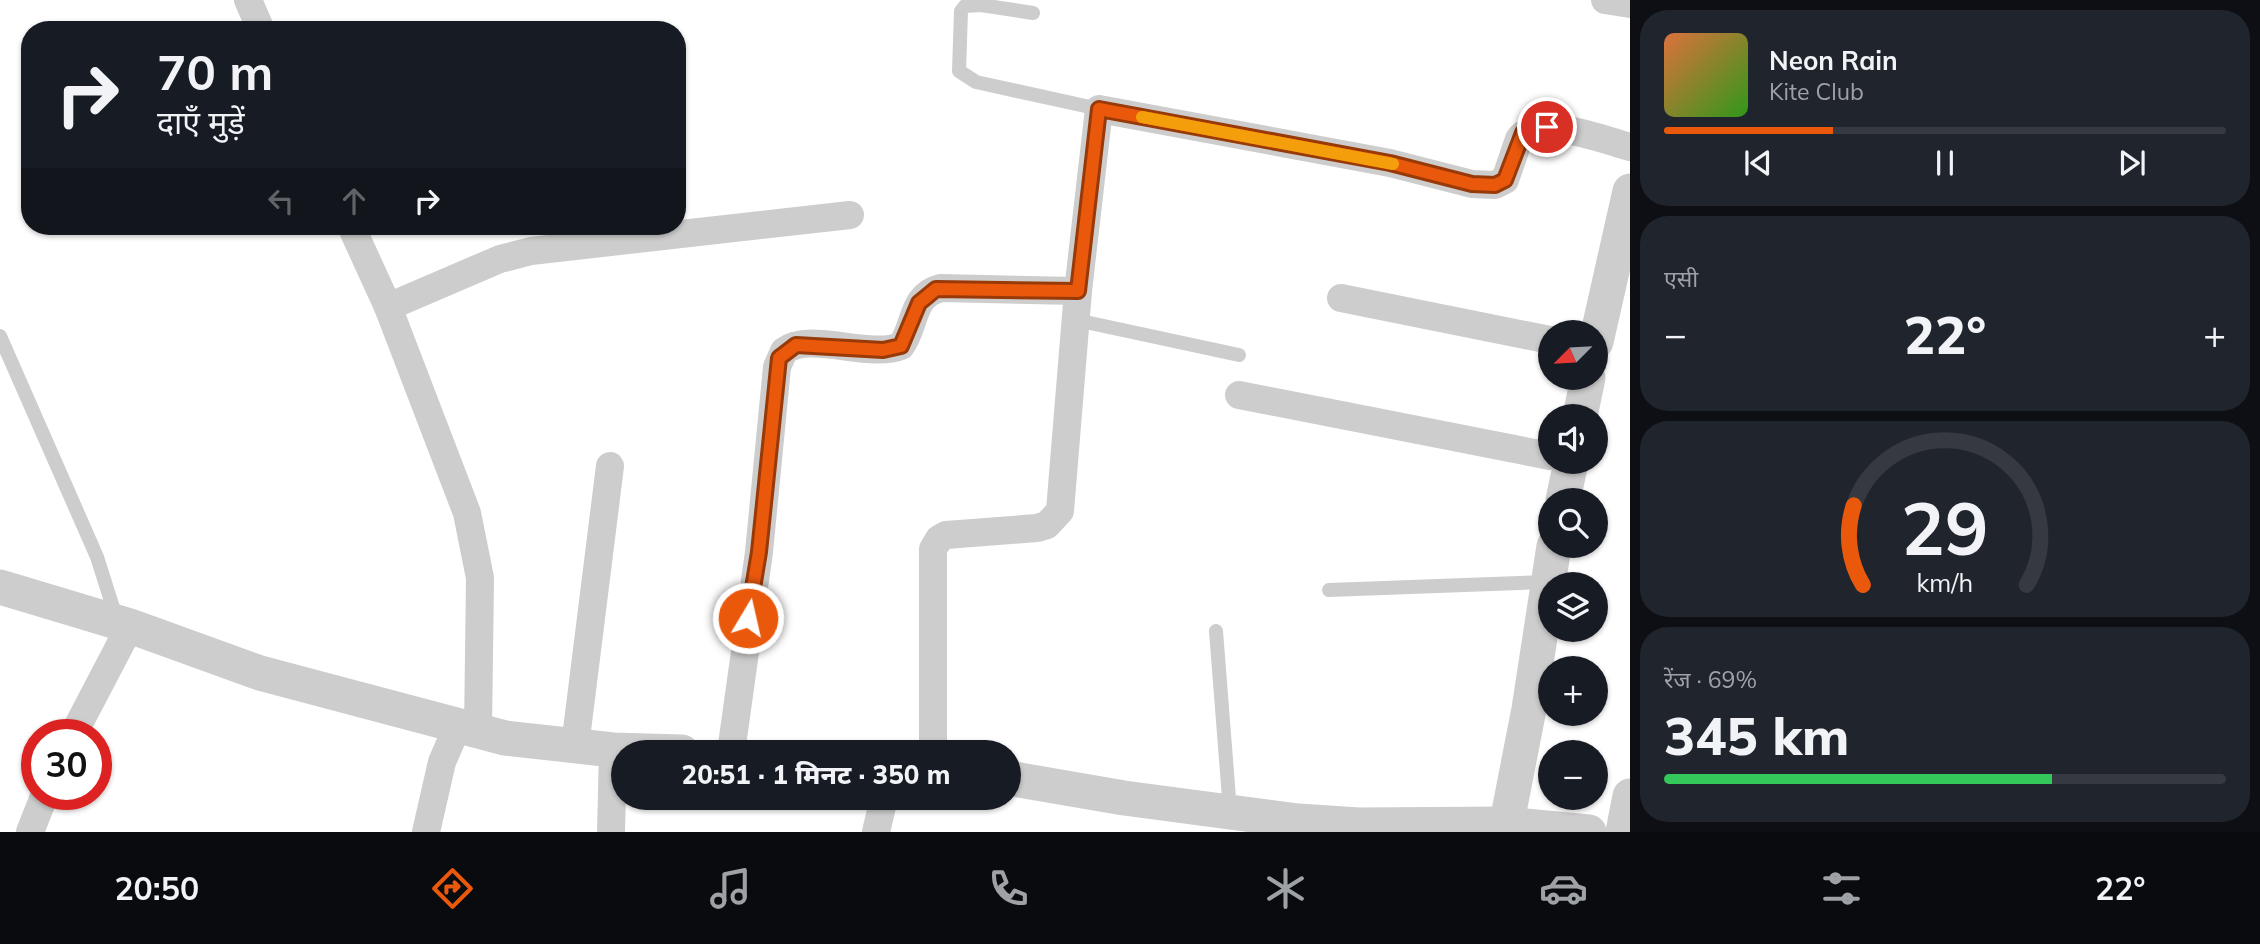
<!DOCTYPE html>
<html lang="hi">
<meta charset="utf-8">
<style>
:root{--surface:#171b24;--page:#20242c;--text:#f1f3f6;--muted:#9ea1a6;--line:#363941;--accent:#ea580c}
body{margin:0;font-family:Mulish,"Noto Sans Devanagari",sans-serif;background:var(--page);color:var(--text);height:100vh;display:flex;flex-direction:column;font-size:26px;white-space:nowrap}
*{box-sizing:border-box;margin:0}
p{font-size:23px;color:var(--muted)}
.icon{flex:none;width:38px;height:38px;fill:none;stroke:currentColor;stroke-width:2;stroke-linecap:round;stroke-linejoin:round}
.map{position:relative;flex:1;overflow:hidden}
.panel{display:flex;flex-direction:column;gap:10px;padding:10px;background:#0d0f14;width:630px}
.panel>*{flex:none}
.top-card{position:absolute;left:21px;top:21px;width:665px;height:214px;border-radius:28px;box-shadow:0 2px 5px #0004;background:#171b24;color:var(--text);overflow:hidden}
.needle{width:46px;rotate:246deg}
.fabs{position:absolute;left:1538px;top:320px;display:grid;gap:14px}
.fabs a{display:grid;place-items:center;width:70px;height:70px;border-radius:50%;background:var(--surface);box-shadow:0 2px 5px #0004;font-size:35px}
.speed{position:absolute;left:21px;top:719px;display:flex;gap:14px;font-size:35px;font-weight:700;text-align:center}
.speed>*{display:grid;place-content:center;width:91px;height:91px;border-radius:50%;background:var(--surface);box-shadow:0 2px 5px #0004;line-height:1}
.speed .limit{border:10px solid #d22;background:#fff;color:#111}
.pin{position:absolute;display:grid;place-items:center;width:60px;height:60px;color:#fff;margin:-30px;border:4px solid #fff;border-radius:50%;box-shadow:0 2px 7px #0007}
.me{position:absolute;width:77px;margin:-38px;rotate:9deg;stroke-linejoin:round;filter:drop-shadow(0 0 5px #0008)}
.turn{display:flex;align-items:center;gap:24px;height:147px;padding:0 21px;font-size:32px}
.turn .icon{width:91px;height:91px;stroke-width:2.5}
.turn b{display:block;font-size:49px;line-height:60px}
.lanes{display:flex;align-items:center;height:66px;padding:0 21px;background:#0003;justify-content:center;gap:35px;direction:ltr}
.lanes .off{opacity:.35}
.big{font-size:52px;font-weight:800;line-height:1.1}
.panel .card{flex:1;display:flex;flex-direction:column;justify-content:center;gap:10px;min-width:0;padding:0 24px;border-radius:28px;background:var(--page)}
.panel .dial{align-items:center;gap:0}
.dial svg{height:182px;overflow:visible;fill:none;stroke:var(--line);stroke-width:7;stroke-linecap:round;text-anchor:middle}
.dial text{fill:var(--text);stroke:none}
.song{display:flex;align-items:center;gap:21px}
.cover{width:84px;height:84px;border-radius:10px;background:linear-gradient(135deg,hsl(20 70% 55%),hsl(110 70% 35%))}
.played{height:7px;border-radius:4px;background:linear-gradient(90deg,var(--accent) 30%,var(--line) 30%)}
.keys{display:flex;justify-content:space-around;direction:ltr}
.heat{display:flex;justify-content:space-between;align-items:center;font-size:38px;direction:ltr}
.charge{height:10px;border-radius:5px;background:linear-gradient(90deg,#34c759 69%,var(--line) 0)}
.trip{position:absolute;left:611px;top:740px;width:410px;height:70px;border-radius:35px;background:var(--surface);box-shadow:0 2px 5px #0004;font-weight:800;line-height:70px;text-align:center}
.tab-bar{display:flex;height:112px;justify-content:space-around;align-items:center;background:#090b0e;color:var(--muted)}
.tab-bar .icon{width:49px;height:49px}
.tab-bar .current{color:var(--accent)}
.tab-bar b{font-size:32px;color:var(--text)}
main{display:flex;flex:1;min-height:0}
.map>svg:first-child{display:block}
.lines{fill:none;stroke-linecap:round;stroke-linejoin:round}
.service{stroke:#cdcdcd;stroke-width:14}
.minor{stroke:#cdcdcd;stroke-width:28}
.tertiary{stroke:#cdcdcd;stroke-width:35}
.route-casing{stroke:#983908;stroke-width:18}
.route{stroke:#ea580c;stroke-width:12}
.slow{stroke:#f59e0b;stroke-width:12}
</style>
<main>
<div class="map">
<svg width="1630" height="832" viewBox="0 0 1630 832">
<rect width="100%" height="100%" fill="#fff"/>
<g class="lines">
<!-- service -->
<g class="service">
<path d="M1033 13 981 5 965 6 961 11 959 71 976 82 1099 109"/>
<path d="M1076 320 1239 355"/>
<path d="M0 336 97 557 117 620"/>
<path d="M1329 590 1547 582"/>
<path d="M1216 631 1230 811"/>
</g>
<!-- minor -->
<g class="minor">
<path d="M248 0 261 30"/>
<path d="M1605 0 1630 4"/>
<path d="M351 226 388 307 467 513 480 578 478 730"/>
<path d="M1341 298 1550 340"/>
<path d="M388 307 500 259 531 251 850 215"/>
<path d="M1239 395 1550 456"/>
<path d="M73 735 130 626"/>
<path d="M575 746 610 466"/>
<path d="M731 752 759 552 777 367 784 351C810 331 869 359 901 346 916 326 911 295 941 288L1078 291"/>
<path d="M933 752V549L939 539 946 535 1037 528 1047 525 1060 511 1078 291 1099 109 1390 163 1472 184 1495 185 1505 180 1519 139C1537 113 1604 140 1630 147"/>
<path d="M30 832 45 794"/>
<path d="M426 832 442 762 458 725"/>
<path d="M611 832 613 750"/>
<path d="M876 832 884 798"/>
</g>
<!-- tertiary -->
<g class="tertiary">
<path d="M1596 342 1630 191"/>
<path d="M1580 416 1588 378"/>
<path d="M1563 500 1571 462"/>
<path d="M0 587 130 626 260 673 505 738 613 750 682 752"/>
<path d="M1008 778 1124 798 1298 821 1359 825 1505 824 1589 832"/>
<path d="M1505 832 1529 709 1554 546"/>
<path d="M1623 832 1630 796"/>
</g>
</g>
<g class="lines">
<defs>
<path id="route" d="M748 618 759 552 779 358 796 345 883 350 901 346 919 303 936 289 1078 291 1099 109 1390 163 1472 184 1495 185 1505 180 1523 133 1547 127"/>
</defs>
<!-- route casing -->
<use href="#route" class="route-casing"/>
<!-- route -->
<use href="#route" class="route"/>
<!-- slow -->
<path class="slow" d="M1142 117 1393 164"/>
</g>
</svg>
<div class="fabs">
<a><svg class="needle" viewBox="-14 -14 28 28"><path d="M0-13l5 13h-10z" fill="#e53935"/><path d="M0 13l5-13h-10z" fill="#9ea1a6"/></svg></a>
<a><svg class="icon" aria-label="sound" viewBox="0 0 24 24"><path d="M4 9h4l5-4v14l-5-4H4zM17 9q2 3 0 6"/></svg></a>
<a><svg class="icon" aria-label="search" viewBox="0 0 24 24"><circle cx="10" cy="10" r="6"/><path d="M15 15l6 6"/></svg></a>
<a><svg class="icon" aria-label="layers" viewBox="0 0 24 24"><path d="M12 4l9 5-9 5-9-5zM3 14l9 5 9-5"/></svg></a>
<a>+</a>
<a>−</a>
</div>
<div class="speed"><div class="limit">30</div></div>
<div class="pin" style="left:1547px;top:127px;background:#d93025"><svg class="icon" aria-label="arrive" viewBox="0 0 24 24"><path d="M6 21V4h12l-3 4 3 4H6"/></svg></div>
<svg class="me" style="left:748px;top:618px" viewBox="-20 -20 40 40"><circle r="17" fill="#ea580c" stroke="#fff" stroke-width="3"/><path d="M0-11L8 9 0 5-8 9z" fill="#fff"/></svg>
<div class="trip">20:51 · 1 मिनट · 350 m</div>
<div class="top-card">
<div class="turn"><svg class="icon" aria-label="right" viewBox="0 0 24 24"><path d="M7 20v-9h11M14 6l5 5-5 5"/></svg><div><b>70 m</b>दाएँ मुड़ें</div></div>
<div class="lanes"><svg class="icon off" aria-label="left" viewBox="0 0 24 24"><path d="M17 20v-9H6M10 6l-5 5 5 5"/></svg><svg class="icon off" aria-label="ahead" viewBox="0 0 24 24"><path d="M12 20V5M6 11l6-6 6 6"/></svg><svg class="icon" aria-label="right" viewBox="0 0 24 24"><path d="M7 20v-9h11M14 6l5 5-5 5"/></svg></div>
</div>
</div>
<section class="panel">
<div class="card">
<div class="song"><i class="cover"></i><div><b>Neon Rain</b><p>Kite Club</p></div></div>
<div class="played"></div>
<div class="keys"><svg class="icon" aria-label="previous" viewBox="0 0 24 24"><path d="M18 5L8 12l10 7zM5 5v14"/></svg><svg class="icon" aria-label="pause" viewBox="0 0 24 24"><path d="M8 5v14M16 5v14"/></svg><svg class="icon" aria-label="next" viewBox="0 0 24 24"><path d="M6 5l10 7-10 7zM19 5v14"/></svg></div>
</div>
<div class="card"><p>एसी</p>
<div class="heat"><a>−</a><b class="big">22°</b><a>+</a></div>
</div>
<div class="card dial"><svg viewBox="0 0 100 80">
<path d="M14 69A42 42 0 1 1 86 69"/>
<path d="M14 69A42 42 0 0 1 10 34" stroke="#ea580c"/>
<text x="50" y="56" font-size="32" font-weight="700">29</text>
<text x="50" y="72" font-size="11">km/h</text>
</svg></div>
<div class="card"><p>रेंज · 69%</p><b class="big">345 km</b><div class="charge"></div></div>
</section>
</main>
<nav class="tab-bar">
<b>20:50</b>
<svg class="icon current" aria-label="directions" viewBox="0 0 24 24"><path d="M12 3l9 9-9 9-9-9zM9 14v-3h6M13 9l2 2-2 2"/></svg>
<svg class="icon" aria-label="music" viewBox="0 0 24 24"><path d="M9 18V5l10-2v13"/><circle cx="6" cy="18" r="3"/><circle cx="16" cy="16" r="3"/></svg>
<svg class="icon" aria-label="phone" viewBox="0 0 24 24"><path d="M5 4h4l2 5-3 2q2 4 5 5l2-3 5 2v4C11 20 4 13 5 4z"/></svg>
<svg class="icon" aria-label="climate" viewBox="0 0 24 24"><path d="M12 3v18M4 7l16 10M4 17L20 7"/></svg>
<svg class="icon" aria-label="car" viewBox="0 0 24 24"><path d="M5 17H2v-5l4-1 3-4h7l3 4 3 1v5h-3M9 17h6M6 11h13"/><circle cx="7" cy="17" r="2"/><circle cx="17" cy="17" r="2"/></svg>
<svg class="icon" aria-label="filters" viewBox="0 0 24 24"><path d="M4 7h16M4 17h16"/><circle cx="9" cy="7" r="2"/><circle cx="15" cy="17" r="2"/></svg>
<b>22°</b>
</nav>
